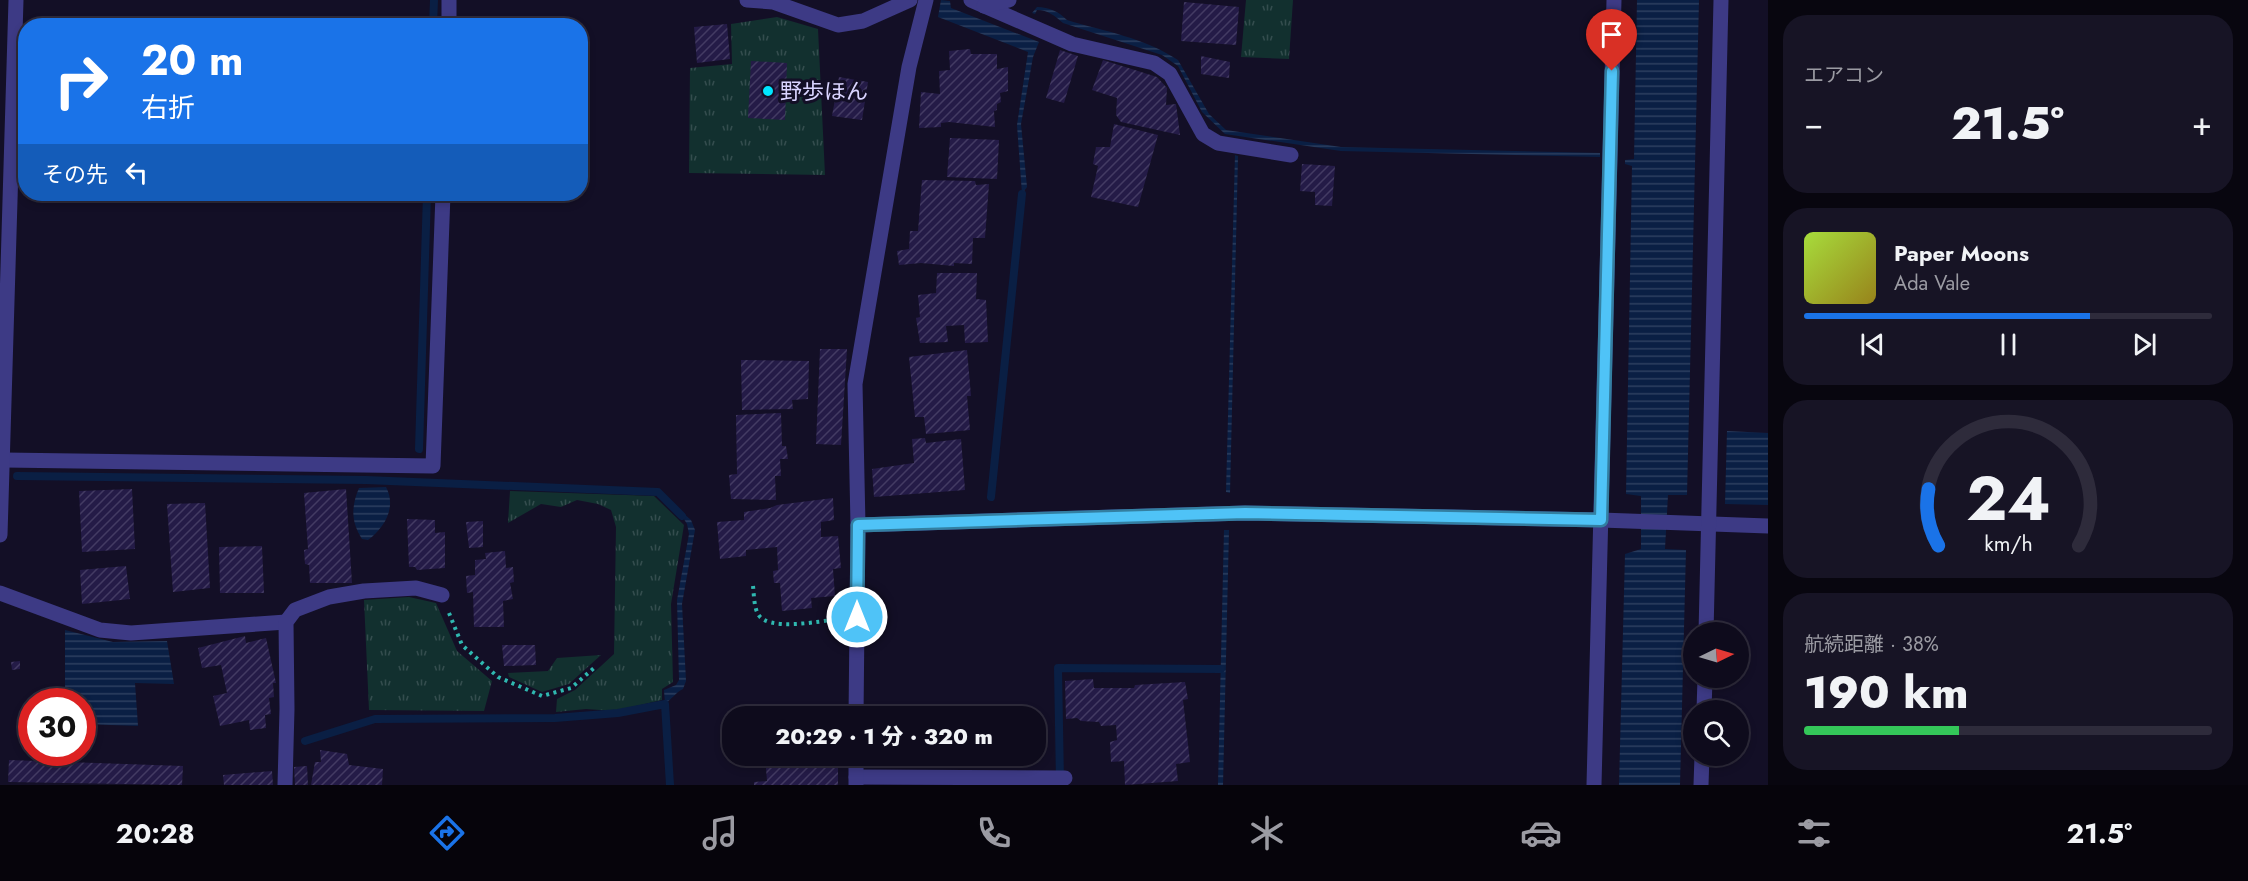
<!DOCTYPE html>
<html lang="ja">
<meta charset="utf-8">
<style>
:root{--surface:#0e0b1c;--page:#171425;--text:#f1f3f6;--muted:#9b9ba3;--line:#2e2b3b;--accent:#1a73e8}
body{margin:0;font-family:Jost,"Noto Sans JP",sans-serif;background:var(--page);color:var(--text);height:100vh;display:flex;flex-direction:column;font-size:22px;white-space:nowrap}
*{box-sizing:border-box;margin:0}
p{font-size:20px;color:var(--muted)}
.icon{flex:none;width:33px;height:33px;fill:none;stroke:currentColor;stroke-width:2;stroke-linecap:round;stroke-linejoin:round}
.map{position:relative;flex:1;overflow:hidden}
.sheet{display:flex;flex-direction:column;gap:15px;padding:15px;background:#08060f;width:480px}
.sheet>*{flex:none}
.guide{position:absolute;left:18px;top:18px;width:570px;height:183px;border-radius:24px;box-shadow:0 3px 9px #0003,0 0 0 2px var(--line);background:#1a73e8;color:#fff;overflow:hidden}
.needle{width:39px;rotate:85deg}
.controls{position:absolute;left:1683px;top:622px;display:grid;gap:12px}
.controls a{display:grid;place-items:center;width:66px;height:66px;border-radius:50%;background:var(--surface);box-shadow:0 3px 9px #0003,0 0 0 2px var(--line);font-size:30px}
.speed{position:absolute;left:18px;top:688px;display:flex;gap:12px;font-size:30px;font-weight:700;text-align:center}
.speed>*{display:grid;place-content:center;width:78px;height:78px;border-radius:50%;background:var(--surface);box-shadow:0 3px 9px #0003,0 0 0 2px var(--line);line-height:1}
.speed .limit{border:9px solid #d22;background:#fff;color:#111}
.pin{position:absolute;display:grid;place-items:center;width:51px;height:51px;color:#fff;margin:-62px -26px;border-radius:50% 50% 50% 0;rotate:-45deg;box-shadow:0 0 6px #0007}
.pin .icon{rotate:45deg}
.me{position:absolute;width:66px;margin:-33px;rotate:0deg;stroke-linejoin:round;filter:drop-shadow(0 0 4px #0008)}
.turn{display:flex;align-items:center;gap:21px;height:126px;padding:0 24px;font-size:27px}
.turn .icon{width:78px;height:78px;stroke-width:2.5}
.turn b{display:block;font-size:42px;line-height:51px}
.then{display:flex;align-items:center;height:57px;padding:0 24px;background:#0003;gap:12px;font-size:22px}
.big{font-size:45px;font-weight:800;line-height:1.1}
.sheet .tile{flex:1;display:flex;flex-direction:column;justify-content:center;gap:9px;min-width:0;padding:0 21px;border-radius:24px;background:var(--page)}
.sheet .dial{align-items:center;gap:0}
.dial svg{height:156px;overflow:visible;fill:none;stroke:var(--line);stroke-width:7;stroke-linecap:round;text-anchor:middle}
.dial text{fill:var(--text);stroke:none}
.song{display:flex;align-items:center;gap:18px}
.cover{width:72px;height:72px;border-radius:9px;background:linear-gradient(135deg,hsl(80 70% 55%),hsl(50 70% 35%))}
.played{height:6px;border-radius:3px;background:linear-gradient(90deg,var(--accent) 70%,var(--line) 70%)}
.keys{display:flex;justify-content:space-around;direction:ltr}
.heat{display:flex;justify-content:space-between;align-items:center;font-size:33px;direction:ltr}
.charge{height:9px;border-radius:4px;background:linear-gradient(90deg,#34c759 38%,var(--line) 0)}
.trip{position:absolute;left:722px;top:706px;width:324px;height:60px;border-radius:24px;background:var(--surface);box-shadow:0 3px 9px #0003,0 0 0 2px var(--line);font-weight:800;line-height:60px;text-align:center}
.menu{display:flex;height:96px;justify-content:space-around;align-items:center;background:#06040b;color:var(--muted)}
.menu .icon{width:42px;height:42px}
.menu .current{color:var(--accent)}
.menu b{font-size:27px;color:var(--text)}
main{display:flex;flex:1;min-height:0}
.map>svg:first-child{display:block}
.grass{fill:url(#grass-tufts)}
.water{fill:url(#water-rules)}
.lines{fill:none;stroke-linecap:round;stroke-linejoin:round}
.stream{stroke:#0a1f44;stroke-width:8}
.building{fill:url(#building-hatch)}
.path{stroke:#2fb8b0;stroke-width:4;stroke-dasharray:3 4.5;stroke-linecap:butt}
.street{stroke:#3d3a85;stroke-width:15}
.route-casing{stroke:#337fa1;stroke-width:15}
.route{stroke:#4fc3f7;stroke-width:10}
.poi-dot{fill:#00e5ff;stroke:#130f26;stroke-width:2}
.labels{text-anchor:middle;stroke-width:6;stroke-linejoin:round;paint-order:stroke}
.poi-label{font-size:22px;fill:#d9d4ff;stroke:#130f26;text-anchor:start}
</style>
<main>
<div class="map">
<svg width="1768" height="785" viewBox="0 0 1768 785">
<defs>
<pattern id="grass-tufts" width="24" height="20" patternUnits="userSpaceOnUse" patternTransform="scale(1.5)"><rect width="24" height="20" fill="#12302f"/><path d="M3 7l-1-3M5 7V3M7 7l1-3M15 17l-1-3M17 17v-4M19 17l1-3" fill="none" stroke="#344d4e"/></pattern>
<pattern id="water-rules" width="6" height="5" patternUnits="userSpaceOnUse" patternTransform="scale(1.5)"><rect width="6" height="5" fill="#0a1f44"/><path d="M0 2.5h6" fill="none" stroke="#2d3f60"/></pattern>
<pattern id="building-hatch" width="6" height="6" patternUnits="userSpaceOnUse" patternTransform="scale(1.5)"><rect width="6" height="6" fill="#241b47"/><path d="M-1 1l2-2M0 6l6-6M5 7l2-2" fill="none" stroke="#433b63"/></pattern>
</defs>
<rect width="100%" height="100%" fill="#130f26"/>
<!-- grass -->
<g class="grass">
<path d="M1246 0H1293L1289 59 1241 57Z"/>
<path d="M777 17 818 29 825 175 689 173 690 68 732 64 731 24Z"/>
<path d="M510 491 654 496 684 525 671 604 673 682 662 689V700L614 711 586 709 556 712 557 699 575 690 614 654 616 527 611 510 598 504 577 500 561 507 541 504 508 523Z"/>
<path d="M409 597 436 603 457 651 492 681 484 711 369 710 364 600Z"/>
<path d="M601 655 569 684 542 692 509 677 508 673 548 671 557 658Z"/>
</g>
<!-- water -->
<g class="water">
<path d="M941 0 950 1 951 8 1039 42 1033 57 1021 124 1027 187 1022 194 1017 125 1028 52 938 17Z"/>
<path d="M1637 0H1699L1687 495H1668L1665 549 1686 550 1680 785H1619L1625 554 1641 549V496L1626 494 1632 166 1625 164V160L1634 159Z"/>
<path d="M1037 7C1049 7 1059 12 1067 20 1106 32 1143 37 1178 60L1209 114 1226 130 1341 147 1600 153V157L1341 151 1225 134 1202 112 1178 66 1162 55 1063 23C1055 16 1048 10 1037 10L1035 14 1032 13Z"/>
<path d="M1235 155 1238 156 1230 493 1226 492Z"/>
<path d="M1727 431 1768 433V505L1725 504Z"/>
<path d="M386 487C397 508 384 528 368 540L362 539C351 522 351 507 359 488Z"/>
<path d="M683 513 691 520 695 530 682 604 686 681 683 689C675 693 672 699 665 704L664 690 676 685 679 680 677 600 689 534 687 524 682 516Z"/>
<path d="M1224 530H1229L1223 785H1218Z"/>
<path d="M65 630 113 642 167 641 174 684 135 683 138 726 83 724 82 702H65Z"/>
</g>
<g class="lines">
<!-- stream -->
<g class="stream">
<path d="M433 26 434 0"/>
<path d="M419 449 427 194"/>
<path d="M17 476 366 480 658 492 682 516"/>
<path d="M991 497 1022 194"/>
<path d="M305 741 375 719 555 718 618 713 665 704 670 785"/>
<path d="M1060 782 1058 668 1221 669"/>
</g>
</g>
<!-- building -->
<g class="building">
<path d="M1184 2 1239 7 1236 45 1181 41Z"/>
<path d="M727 24 730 59 697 63 694 27Z"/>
<path d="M970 49 971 54H997V69L1008 67V91L1000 93 1001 102 997 104V110L994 111 995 127 949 122 941 123V127L919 128 921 92 940 94 939 71 950 70 949 51Z"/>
<path d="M1060 50 1078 56 1064 103 1046 98Z"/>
<path d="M1201 56 1230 62 1229 78 1201 74Z"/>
<path d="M1103 60 1157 77 1167 88 1166 105 1176 104 1180 135 1121 122 1116 115 1117 98 1092 90Z"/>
<path d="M751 61 787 63 785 120 748 118Z"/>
<path d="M839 77 868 82 862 120 832 116Z"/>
<path d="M1114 124 1158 135 1138 207 1091 197 1098 166 1093 164 1096 147H1110Z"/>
<path d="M950 138 999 140 997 179 947 177Z"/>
<path d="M1302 164 1335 166 1332 206 1315 205V192L1300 191Z"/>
<path d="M922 180 975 181 976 185 989 184 985 238H973L972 264 954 263V266L921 263 899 265 897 251 909 249 910 231H918Z"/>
<path d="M937 273H977L976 299 986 300 988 342 965 343 964 325 946 326 948 342 920 343 916 318 920 317 918 295 936 293Z"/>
<path d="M820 349H847L841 445 816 444Z"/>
<path d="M967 350 971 396H967L970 430 926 434 924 417H915L909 357Z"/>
<path d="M741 360 809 361 808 399 792 400 793 409 742 410Z"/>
<path d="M781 413 782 446H786L788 459H780L781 476H775L776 500 731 499 729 475 737 474 736 415Z"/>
<path d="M925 438 926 443 961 439 965 490 874 497 872 469 914 463 912 439Z"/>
<path d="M132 489 135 549 82 552 79 491Z"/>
<path d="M346 489 352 583H310L309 565 305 564 304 550 308 549 304 493Z"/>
<path d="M833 498 834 520 821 522V537L838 536 841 568 833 569 835 596 811 598 812 608 782 611 780 583H774L773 571 778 570 777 547 746 550V556L720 559 717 522 744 520V512L770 508 777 505Z"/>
<path d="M205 503 210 588 173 592 167 504Z"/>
<path d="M407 519 435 520V533L445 532V568L417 570 415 567H409Z"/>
<path d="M483 521V547L469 548 466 522Z"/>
<path d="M262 546 264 593H220L219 547Z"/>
<path d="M505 551 506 568 513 567 514 582 510 583 513 599 503 601 504 627H474L473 592 467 593 466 576 475 575V560L486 559 485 553Z"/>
<path d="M126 566 130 599 82 604 80 570Z"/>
<path d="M245 636 246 643 266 638 276 683H273L274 697 269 698 271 714 265 715 266 728 250 730 249 720 220 726 213 696 227 693 221 665 202 668 198 648Z"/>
<path d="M502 645H535L536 665 504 666Z"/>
<path d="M20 661V669L12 670 11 662Z"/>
<path d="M1093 679 1094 688H1134L1135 685 1185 682 1188 699 1183 700 1190 762 1176 764 1178 781 1125 785 1124 761 1111 762 1110 742 1117 740 1116 725 1101 726 1099 722 1081 721 1077 718 1066 719 1065 681Z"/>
<path d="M320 750 347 754 349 765 383 769 382 785H311L315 762H321Z"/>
<path d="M765 756H838V785H754V782L767 781Z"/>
<path d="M9 760 183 766 182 785 8 782Z"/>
<path d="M307 766 308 785H295L294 767Z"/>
<path d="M272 771 273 785H224L223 775Z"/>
</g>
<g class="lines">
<!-- path -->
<g class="path">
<path d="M753 586C754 595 754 607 758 614 767 632 821 621 839 619"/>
<path d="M449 613 462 645 498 677 542 696 571 688 594 668"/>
</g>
<!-- street -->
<g class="street">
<path d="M747 0 773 2 838 25 863 21 910 0"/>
<path d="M971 0 1072 44 1154 63 1170 74 1203 134 1218 143 1291 155"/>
<path d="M984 6 1009 0"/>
<path d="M449 26V0"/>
<path d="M4 460 433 466 443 194"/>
<path d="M858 525 1245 513 1601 520 1768 526"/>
<path d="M0 535 16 0"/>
<path d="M0 593 100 630 131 633 286 622"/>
<path d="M1706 633 1721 0"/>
<path d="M1704 711 1705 678"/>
<path d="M856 717 858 525 855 384 909 67 926 0"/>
<path d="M856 777 1065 778"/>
<path d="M285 785 287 709 286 622 295 610 329 597 364 591 416 588 442 595"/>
<path d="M856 785V756"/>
<path d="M1594 785 1614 0"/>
<path d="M1701 785 1702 756"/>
</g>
</g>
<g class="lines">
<defs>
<path id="route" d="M857 617 858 525 1245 513 1601 520 1612 71"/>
</defs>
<!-- route casing -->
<use href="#route" class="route-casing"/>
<!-- route -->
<use href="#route" class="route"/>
</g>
<!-- markers -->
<circle class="poi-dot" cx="768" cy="91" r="6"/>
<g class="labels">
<!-- poi labels -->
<g class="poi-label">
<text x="780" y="99">野歩ほん</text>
</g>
</g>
</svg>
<div class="controls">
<a><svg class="needle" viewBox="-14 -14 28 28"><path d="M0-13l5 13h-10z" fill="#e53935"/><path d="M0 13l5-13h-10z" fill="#9b9ba3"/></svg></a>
<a><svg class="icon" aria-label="search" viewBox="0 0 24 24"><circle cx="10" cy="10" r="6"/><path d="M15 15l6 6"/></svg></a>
</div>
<div class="speed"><div class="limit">30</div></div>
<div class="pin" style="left:1612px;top:71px;background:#d93025"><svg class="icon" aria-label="arrive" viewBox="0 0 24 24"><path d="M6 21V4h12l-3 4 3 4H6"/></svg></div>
<svg class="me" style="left:857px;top:617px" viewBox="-20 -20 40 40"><circle r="17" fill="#4fc3f7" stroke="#fff" stroke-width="3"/><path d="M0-11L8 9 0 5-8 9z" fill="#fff"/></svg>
<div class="trip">20:29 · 1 分 · 320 m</div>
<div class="guide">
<div class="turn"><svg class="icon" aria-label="right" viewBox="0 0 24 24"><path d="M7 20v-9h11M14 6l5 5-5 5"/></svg><div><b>20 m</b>右折</div></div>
<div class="then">その先<svg class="icon" aria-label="left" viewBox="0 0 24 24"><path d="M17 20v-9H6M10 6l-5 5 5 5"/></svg></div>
</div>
</div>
<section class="sheet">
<div class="tile"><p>エアコン</p>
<div class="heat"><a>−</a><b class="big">21.5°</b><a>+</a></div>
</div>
<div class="tile">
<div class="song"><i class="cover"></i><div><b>Paper Moons</b><p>Ada Vale</p></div></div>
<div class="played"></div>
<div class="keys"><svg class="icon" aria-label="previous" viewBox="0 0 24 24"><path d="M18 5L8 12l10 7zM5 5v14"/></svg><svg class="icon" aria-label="pause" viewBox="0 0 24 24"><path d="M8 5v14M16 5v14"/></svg><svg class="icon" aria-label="next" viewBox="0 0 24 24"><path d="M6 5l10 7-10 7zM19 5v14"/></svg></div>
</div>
<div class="tile dial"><svg viewBox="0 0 100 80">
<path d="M14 69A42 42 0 1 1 86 69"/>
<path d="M14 69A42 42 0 0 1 9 40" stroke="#1a73e8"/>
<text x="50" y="56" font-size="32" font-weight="700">24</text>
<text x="50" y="72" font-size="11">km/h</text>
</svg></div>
<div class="tile"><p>航続距離 · 38%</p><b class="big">190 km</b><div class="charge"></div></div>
</section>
</main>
<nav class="menu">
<b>20:28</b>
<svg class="icon current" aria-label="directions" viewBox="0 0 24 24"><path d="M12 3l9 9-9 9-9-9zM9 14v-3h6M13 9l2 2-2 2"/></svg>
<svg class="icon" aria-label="music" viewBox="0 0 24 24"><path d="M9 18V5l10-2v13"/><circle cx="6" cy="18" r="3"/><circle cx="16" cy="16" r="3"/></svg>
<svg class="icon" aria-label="phone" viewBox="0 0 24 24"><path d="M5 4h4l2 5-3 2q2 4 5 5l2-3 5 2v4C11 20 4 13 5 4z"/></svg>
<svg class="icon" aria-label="climate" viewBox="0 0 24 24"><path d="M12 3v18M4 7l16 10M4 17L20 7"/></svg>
<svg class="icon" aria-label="car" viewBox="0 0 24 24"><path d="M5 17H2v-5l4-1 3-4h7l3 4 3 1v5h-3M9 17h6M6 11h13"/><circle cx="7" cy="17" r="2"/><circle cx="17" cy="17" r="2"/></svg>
<svg class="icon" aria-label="filters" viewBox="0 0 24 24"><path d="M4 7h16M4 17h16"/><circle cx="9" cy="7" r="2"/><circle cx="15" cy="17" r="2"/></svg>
<b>21.5°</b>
</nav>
